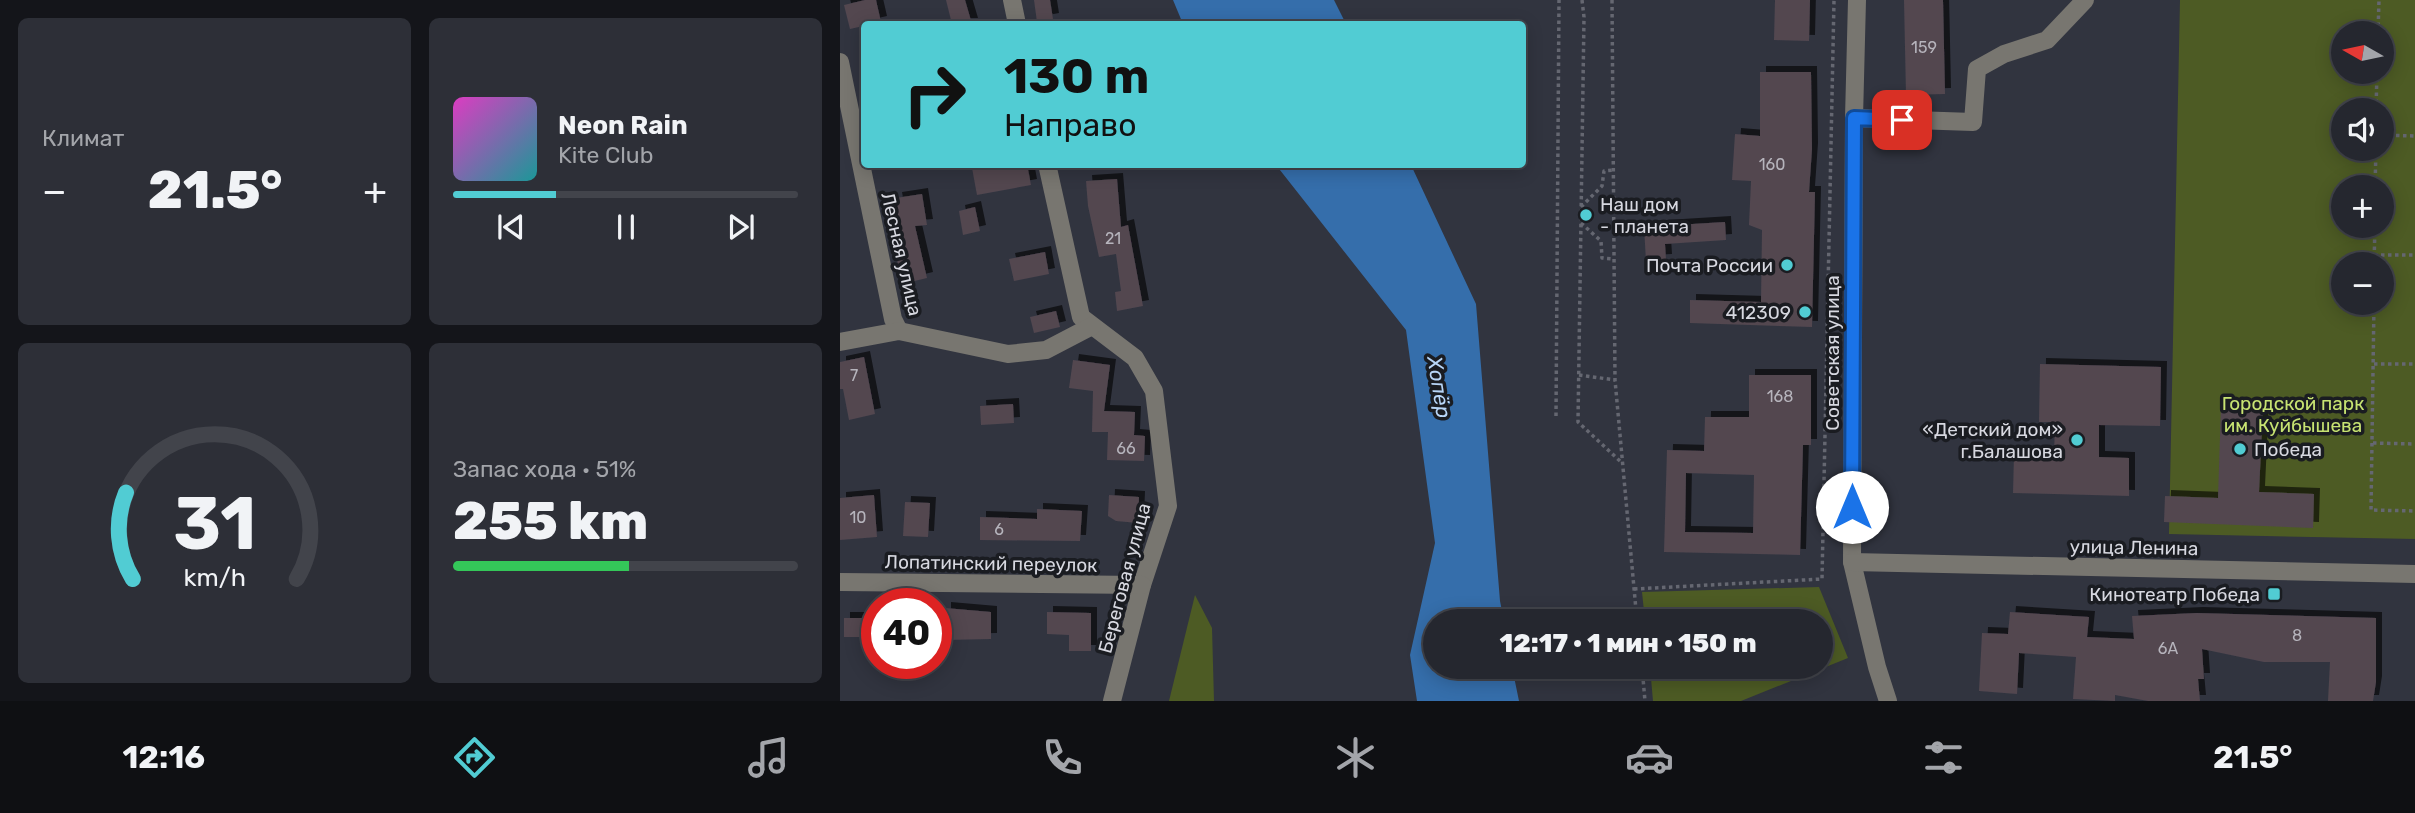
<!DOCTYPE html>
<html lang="ru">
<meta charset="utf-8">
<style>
:root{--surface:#25272f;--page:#2d2f37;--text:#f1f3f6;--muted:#a3a5aa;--line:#42444b;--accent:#51ccd3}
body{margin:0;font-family:Rubik,sans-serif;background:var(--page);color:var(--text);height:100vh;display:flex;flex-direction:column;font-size:26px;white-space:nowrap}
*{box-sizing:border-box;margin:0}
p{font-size:23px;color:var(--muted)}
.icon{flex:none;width:38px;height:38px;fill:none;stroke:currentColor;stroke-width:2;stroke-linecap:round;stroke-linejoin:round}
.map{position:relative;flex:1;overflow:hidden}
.details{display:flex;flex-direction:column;gap:18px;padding:18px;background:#14151a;width:840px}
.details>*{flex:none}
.guide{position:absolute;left:21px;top:21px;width:665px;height:147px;border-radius:7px;box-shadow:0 4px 18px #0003,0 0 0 2px var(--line);background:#51ccd3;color:#111;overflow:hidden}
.needle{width:46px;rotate:279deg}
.controls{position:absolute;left:1491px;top:21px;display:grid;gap:14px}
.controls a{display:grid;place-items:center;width:63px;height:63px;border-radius:50%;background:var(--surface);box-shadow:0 4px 18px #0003,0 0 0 2px var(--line);font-size:35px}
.speed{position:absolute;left:21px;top:588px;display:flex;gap:14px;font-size:35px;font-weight:700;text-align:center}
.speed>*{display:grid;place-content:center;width:91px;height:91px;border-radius:50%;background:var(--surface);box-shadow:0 4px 18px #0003,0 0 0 2px var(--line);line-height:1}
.speed .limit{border:10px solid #d22;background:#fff;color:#111}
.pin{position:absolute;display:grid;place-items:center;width:60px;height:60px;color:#fff;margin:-30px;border-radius:14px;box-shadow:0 4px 10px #0006}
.me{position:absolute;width:77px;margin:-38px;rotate:0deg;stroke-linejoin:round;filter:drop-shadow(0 0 5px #0008)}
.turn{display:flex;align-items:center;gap:24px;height:147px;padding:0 28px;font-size:32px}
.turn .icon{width:91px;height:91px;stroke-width:2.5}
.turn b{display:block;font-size:49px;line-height:60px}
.big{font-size:52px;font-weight:800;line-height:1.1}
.details .tile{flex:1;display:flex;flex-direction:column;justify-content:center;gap:10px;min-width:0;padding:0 24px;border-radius:10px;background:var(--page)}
.details .dial{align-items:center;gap:0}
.dial svg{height:182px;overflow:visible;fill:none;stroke:var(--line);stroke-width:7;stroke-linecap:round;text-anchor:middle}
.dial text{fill:var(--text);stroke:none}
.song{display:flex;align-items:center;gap:21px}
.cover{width:84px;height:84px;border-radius:10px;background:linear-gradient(135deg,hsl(310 70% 55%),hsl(180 70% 35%))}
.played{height:7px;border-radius:4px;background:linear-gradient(90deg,var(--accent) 30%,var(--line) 30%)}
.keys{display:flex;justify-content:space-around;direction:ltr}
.heat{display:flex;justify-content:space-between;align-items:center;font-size:38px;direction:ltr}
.charge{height:10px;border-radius:5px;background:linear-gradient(90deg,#34c759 51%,var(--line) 0)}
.details .tiles{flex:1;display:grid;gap:18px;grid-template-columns:repeat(2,1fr)}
.trip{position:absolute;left:583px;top:609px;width:410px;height:70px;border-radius:35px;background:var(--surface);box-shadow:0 4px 18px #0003,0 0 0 2px var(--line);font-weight:800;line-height:70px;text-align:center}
.tab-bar{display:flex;height:112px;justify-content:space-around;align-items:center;background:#0f1013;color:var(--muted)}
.tab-bar .icon{width:49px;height:49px}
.tab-bar .on{color:var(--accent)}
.tab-bar b{font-size:32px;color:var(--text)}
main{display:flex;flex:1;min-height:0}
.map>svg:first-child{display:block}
.green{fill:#4d5b24;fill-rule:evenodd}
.water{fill:#356eab}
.building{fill:#524750;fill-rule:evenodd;filter:url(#shadow)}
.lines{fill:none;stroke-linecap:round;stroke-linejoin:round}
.path{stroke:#656771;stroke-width:3.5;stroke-dasharray:3.5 3.5;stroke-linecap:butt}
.minor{stroke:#787670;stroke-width:18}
.route-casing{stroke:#114b97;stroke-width:18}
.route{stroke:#1a73e8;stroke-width:12}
.poi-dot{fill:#51ccd3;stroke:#1a1c21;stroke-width:2.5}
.labels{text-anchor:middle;stroke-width:7;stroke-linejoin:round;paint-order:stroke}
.number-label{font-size:16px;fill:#b6b4bc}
.poi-label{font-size:19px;fill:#d7d8e0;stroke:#1a1c21;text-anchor:end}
.street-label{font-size:19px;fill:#d7d8e0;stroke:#1a1c21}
.park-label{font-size:19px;fill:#c7e372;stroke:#1a1c21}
.water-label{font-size:21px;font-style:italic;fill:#b7d5f7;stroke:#1a1c21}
</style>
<main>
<section class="details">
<div class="tiles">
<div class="tile"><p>Климат</p>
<div class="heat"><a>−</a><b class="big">21.5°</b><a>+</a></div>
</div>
<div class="tile">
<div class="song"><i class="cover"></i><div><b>Neon Rain</b><p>Kite Club</p></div></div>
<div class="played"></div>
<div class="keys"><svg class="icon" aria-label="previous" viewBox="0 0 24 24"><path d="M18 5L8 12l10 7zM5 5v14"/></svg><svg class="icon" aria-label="pause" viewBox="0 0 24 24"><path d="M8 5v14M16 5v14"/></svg><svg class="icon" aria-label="next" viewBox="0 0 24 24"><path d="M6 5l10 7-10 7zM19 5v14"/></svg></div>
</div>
<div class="tile dial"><svg viewBox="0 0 100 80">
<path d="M14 69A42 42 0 1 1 86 69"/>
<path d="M14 69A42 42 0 0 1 11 31" stroke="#51ccd3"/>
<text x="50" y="56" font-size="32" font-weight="700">31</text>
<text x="50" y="72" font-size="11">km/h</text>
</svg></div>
<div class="tile"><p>Запас хода · 51%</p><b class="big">255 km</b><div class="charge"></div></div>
</div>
</section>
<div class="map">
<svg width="1575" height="701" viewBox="0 0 1575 701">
<defs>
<filter id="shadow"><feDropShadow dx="6" dy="-6" stdDeviation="0" flood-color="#0009"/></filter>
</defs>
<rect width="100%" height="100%" fill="#31343f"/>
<!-- green -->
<g class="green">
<path d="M1340 0H1575V539L1329 534ZM1503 33H1542V72H1503ZM1503 110H1542V149H1503ZM1503 187H1542V226H1503ZM1503 264H1542V303H1503Z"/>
<path d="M979 587 1008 658 901 701H813L810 667H980V621H805L802 592Z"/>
<path d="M355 595 372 628 374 701H329Z"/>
</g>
<!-- water -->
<g class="water">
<path d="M333 0H494L506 24H343Z"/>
<path d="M436 165H571L636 304 660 601 664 621H595V667H672L679 701H577L570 655 595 543 566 330Z"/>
</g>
<!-- building -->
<g class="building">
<path d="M25 0H36L41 22 10 29 4 5Z"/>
<path d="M106 0H125L132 24H112Z"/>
<path d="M194 0H210L213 19 197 22Z"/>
<path d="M935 0H970L969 41 934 40Z"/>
<path d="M1064 0H1103L1105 94 1066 95Z"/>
<path d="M920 72H971L972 149 969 192H975L972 327 850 323V300L921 302 922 230 909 225 911 181 892 180 895 134 920 136Z"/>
<path d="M153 164H187L191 185 137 195 132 168Z"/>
<path d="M277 179 281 227 288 225 303 306 277 311 275 292 281 291 276 254 259 257 248 206 246 181Z"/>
<path d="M82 194 87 225 75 226 87 278 62 284 47 211 58 209 56 198Z"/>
<path d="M135 207 140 231 123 235 119 211Z"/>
<path d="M885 222 886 240 825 244 826 260 806 261 804 227Z"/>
<path d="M205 252 209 274 174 281 169 259Z"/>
<path d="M216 311 220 327 194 333 190 317Z"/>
<path d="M24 357 35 414 9 420 3 389H0V362Z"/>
<path d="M233 360 270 365 264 411 295 412 294 435 305 436 304 461 267 460 268 432H252L253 391 229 388Z"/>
<path d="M1200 364 1321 367 1320 426 1259 425V457L1289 458V496L1173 493 1174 455 1214 456 1215 422H1199Z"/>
<path d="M909 375H971V445H963L960 555 824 552 827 450 864 451 865 417H909ZM846 473 914 475 913 533 845 532Z"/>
<path d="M173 404 174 423 141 425 140 406Z"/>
<path d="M1381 405 1423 406 1419 492 1474 494 1473 528 1324 522 1325 496 1378 498Z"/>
<path d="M34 495 37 537 0 540V498Z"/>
<path d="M269 495 299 497 298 523 276 521 268 516Z"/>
<path d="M65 502 90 503 88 537 63 536Z"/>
<path d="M197 509 242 511 240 541 140 540V517L197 519Z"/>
<path d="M105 608 151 612V639L105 640Z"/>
<path d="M207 612 251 613V651H229V635L207 634Z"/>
<path d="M1170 612 1249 617 1247 637 1294 639 1292 616 1357 613 1536 618V682L1533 701H1488L1490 662H1424L1362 649 1364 679H1358L1360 701H1308L1275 695V701L1233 699 1236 657 1179 653 1177 694 1139 691 1142 633 1168 634Z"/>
<rect x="4" y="618" width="33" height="19"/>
</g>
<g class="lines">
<!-- path -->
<g class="path">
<path d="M742 0 744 17 738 422 781 462"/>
<path d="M772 0 775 380 797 621"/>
<path d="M1538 33 1539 0"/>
<path d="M1536 110 1537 72"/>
<path d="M1542 135 1575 136"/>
<path d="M1535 187 1536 149"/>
<path d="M741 207 762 186 764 171 773 170"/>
<path d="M741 223 761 241 762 258 774 259"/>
<path d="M1534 255H1575"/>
<path d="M1534 264 1535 226"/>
<path d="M1534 303 1531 510 1575 511"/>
<path d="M1534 364H1575"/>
<path d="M739 375 775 380"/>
<path d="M716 416 719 0"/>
<path d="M1533 443 1575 444"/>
<path d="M794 589 982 579 994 0"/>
<path d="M802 667 805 701"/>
</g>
<!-- minor -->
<g class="minor">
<path d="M172 0 177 24"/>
<path d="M1017 0 1014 118 1012 562 1037 667 1048 701"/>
<path d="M0 62 53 319 59 331"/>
<path d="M1014 118 1133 122 1137 69 1164 54 1207 40 1245 0"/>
<path d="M207 164 241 317 295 358 314 391 328 506 302 585 272 701"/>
<path d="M0 342 59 331 168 354 206 350 252 326"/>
<path d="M1012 562 1575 574"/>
<path d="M0 582 302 585"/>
</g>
</g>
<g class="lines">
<defs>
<path id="route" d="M1012 507 1014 118 1062 120"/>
</defs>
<!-- route casing -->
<use href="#route" class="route-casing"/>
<!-- route -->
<use href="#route" class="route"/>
</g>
<!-- markers -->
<g class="poi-dot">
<circle cx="746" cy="215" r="7"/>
<circle cx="947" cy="265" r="7"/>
<circle cx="965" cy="312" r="7"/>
<circle cx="1237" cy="440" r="7"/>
<circle cx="1400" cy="449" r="7"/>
<rect x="1427" y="587" width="14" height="14" rx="3.5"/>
</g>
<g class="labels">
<!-- number labels -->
<g class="number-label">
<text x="1084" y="53">159</text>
<text x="932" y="170">160</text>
<text x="273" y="244">21</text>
<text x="14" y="381">7</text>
<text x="940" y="402">168</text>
<text x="286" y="454">66</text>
<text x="18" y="523">10</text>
<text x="159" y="535">6</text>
<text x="1457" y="641">8</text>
<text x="1328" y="654">6А</text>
</g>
<!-- poi labels -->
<g class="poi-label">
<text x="760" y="211" text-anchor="start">Наш дом<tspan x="760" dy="22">- планета</tspan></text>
<text x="933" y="272">Почта России</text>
<text x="951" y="319">412309</text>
<text x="1223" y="436">«Детский дом»<tspan x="1223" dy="22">г.Балашова</tspan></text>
<text x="1414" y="456" text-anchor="start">Победа</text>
<text x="1420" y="601">Кинотеатр Победа</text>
</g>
<!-- street labels -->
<g class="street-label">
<text transform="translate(62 254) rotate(77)" y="7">Лесная улица</text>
<text transform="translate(992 353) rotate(-90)" y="7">Советская улица</text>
<text transform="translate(1294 547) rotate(1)" y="7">улица Ленина</text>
<text transform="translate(151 563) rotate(1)" y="7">Лопатинский переулок</text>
<text transform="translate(284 578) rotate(-75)" y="7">Береговая улица</text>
</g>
<!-- park labels -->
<g class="park-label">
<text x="1453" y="410">Городской парк<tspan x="1453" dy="22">им. Куйбышева</tspan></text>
</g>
<!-- water labels -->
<g class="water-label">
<text transform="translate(599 387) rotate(81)" y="7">Хопёр</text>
</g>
</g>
</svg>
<div class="controls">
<a><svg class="needle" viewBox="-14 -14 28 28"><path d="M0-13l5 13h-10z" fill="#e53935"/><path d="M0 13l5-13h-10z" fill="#a3a5aa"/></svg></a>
<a><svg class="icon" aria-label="sound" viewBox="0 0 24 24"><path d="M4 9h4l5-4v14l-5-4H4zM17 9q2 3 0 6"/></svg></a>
<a>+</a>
<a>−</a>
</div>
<div class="speed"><div class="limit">40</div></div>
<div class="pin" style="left:1062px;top:120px;background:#d93025"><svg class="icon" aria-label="arrive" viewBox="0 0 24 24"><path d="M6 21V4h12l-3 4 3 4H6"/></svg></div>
<svg class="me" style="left:1012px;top:507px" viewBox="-20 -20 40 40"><circle r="19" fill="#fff"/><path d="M0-13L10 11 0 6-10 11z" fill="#1a73e8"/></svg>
<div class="trip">12:17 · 1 мин · 150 m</div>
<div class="guide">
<div class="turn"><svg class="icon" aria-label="right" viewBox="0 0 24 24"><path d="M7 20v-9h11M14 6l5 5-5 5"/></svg><div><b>130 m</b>Направо</div></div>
</div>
</div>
</main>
<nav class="tab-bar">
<b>12:16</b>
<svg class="icon on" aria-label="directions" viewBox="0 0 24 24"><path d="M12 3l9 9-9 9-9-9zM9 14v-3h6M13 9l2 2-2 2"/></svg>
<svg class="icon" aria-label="music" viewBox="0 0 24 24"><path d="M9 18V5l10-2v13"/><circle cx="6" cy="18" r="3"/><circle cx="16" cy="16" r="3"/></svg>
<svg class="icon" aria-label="phone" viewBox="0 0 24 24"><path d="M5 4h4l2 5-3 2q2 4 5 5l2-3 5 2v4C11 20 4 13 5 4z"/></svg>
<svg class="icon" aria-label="climate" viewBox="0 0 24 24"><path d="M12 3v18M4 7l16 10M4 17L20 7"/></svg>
<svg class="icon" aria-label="car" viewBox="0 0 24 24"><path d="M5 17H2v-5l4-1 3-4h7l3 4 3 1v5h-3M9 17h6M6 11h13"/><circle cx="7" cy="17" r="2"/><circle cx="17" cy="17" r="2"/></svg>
<svg class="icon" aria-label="filters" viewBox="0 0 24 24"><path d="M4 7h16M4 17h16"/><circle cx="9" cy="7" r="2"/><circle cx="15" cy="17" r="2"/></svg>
<b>21.5°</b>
</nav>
